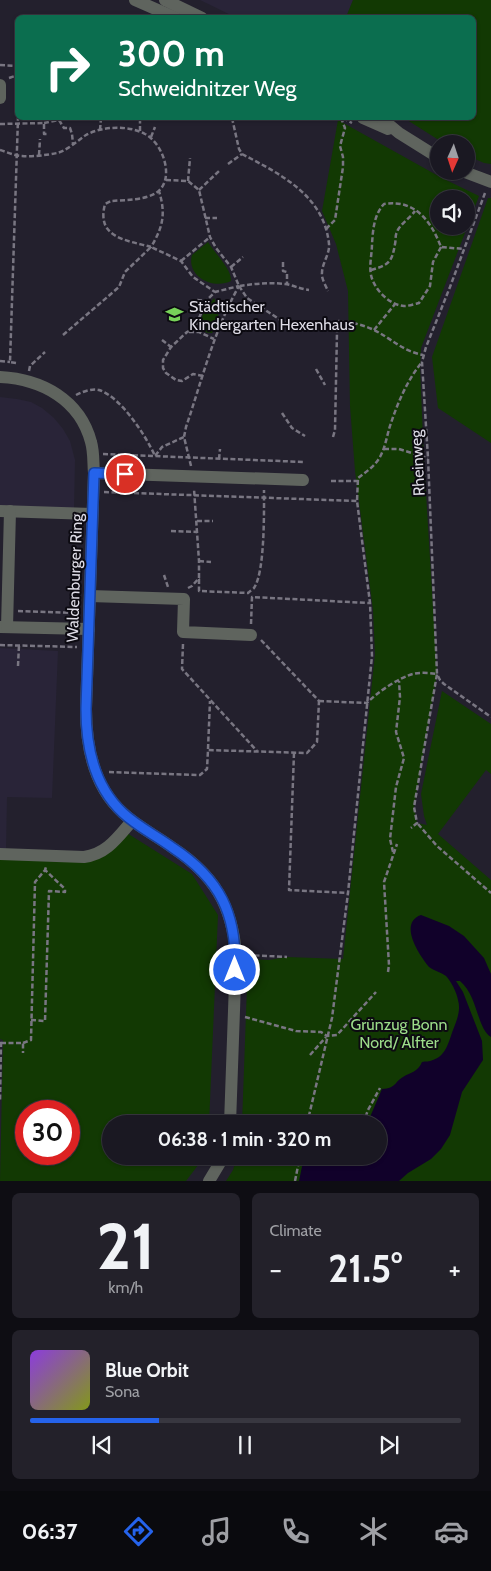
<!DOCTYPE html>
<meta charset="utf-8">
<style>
:root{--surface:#1a1822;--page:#23212a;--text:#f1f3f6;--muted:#9fa0a5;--line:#383740;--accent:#2563eb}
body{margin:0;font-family:Cabin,sans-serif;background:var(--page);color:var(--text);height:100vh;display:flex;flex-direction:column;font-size:19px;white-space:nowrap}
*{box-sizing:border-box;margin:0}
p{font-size:16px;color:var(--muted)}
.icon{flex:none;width:28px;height:28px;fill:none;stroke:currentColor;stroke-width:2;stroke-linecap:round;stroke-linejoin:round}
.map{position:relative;height:1181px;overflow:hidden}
.drawer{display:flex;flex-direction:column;gap:12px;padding:12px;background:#0e0d13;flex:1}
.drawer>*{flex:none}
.guide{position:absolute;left:15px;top:15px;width:461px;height:105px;border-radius:8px;box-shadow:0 1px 4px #0004,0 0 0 1px var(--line);background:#0b6e4f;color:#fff;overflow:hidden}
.needle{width:32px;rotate:183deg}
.fabs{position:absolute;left:430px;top:135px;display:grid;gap:10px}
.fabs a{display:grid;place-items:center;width:45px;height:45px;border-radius:50%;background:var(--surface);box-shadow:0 1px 4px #0004,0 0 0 1px var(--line);font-size:25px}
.speed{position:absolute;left:15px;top:1100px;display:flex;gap:10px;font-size:25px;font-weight:700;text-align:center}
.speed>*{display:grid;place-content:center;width:65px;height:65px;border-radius:50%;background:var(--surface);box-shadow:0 1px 4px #0004,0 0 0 1px var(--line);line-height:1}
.speed .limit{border:8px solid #d22;background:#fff;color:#111}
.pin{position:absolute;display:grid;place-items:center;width:42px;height:42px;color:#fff;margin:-21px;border:2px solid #fff;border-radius:50%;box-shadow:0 1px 5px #0007}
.me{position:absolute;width:55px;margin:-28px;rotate:0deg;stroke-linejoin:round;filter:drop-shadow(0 0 4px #0008)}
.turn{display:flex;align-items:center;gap:18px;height:105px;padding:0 20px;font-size:22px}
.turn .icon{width:65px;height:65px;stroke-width:2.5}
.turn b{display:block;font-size:35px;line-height:42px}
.big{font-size:38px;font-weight:700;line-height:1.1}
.drawer .card{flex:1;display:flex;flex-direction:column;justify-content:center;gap:8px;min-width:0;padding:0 18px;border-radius:8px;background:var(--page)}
.drawer .dial{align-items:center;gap:0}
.dial b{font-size:65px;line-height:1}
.song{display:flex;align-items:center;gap:15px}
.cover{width:60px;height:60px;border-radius:8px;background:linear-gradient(135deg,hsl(270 70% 55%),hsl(70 70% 35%))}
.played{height:5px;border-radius:2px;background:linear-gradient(90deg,var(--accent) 30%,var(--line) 30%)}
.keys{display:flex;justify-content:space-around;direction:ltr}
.heat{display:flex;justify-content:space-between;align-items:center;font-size:28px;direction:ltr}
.drawer .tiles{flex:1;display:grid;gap:12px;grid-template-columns:1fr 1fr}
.card:last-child{grid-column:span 2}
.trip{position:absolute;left:102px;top:1115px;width:285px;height:50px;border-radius:25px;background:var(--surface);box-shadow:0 1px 4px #0004,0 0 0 1px var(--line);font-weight:700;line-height:50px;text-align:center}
.menu{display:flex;height:80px;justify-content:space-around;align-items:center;background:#0a0a0e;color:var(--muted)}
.menu .icon{width:35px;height:35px}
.menu .on{color:var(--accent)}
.menu b{font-size:22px;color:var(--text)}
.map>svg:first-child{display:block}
.built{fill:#292438}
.green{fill:#123903;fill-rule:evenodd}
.water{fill:#11012a}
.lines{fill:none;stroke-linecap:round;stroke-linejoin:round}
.path{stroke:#797682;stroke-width:2.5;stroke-dasharray:5 2.5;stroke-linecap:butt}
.minor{stroke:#5f645e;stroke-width:12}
.route-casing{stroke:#184099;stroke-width:12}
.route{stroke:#2563eb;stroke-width:9}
.labels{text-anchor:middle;stroke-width:4;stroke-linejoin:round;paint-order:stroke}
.poi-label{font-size:16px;fill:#dedce6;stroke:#0c0a11;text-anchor:start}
.street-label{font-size:16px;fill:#dedce6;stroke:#0c0a11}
.park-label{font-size:16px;fill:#9cdd89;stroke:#0c0a11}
</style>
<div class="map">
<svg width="491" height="1181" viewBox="0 0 491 1181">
<rect width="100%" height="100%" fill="#23202d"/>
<!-- built -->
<g class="built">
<path d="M200 0H353L346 18 235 17Z"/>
<path d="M0 397 17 399 31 402 42 408 54 418 63 429 70 441 75 460 74 509 0 507Z"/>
<path d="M0 648 58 651 52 798 7 797 6 851H0Z"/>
</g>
<!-- green -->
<g class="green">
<path d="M353 0H491V164L484 163 466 155V144H445L404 118H474V18L346 17Z"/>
<path d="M338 120 442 178 479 196 421 348 420 369 424 460 437 674 414 807 417 823 427 825 424 816 421 794 442 691 491 724V774L486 770 438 834 491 880V1181H226L233 1170 237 1156H379V1124H242L248 959 269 960 287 957 343 959 375 654 373 610 355 471 350 406 348 291 336 244 322 211ZM439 199H466V226H439Z"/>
<path d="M488 198H491V443L438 408 432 357Z"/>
<path d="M208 242C215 254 232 269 231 281 213 290 186 276 192 255Z"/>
<path d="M214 298C219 309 221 322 212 333 204 333 200 330 200 321L205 310Z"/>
<path d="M119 828 192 874 218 915 209 1124H111V1156H205L186 1181H0L3 1040 0 1039V851L81 853 103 847ZM26 1111H69V1154H26Z"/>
</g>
<!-- water -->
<path class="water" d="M421 915 449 926 464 936 484 958 491 974V1037C477 1029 478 996 460 981H456L463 992 482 1041 483 1060 462 1092 450 1135 441 1149 431 1159 408 1173 399 1181H299L304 1157 340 1162 345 1161 352 1156H379V1124H367L382 1089C397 1088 394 1082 403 1077 411 1072 418 1072 422 1062 426 1061 429 1062 433 1060 446 1056 449 1041 453 1030 457 1020 461 1010 458 1000 457 993 451 981 446 976 441 972 434 971 429 967 419 955 398 923 421 915Z"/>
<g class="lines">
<!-- path -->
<g class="path">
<path d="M0 65 18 66"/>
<path d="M9 78 18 75"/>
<path d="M151 118H162"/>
<path d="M232 118 239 149 242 154"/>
<path d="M343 118 352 123"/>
<path d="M59 120 64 128H70L72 134 73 144"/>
<path d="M44 123 59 120V118"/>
<path d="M0 124 44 123V134H48"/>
<path d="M100 130 101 118"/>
<path d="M140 131V118"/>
<path d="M151 137 155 127"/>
<path d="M0 150C7 152 15 156 22 156 32 157 47 155 57 153 68 150 77 141 86 135 102 126 129 125 145 134 163 143 176 180 156 193 145 200 125 200 111 201L105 204C96 238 126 240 151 247 163 227 166 214 159 191"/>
<path d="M242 154C280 174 324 195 329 244 330 254 322 263 322 273 321 278 326 286 328 291"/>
<path d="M39 155 40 139"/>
<path d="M228 164 242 154"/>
<path d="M436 170 455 181"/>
<path d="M166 180 188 181 199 190 210 237 216 248 231 267 239 286C254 284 269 282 285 284 293 285 300 289 309 290"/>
<path d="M188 181 190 158"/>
<path d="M199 190 219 171"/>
<path d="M485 193 450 287 426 347 422 362 428 458 437 674 440 680 444 684 491 717"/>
<path d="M205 218H217"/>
<path d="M326 229 335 220 343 167V157L340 146 345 128 341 118"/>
<path d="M441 247 433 262 430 286 419 303C415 304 409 306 404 306 389 305 374 289 371 275 369 265 372 254 372 244 373 229 374 215 384 204 415 199 431 221 441 247L464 249"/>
<path d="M181 261 210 237"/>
<path d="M283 262V271L287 272V284"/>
<path d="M231 267 243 257"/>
<path d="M371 270C389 265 392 262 395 244 396 240 395 235 397 232 399 225 410 218 415 211"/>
<path d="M239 286 247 298 282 321 297 324 307 330"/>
<path d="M197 300 206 301"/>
<path d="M338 321C350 322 360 324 372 329 391 338 402 351 423 355"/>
<path d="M374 330 395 304"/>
<path d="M189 332H199L214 339"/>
<path d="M63 335 119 287 125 272 151 247 181 261 193 277 215 292"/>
<path d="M162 340 171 347"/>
<path d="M0 361 10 362"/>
<path d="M16 363 10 362 18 118"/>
<path d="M316 369 325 385"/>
<path d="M29 371 30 366 45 352"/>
<path d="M203 376 193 374 182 381 176 380 166 373 163 368V360L171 347 187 332 195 328 206 301 215 292 239 286"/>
<path d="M76 395C82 392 92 388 99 390 121 397 146 436 155 456L162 447 184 437"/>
<path d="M282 413 292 428 305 436"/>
<path d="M333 437 335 430 337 332"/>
<path d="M384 449H399L428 458"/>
<path d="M103 454 304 462"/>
<path d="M219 459 220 449"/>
<path d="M191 466 184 437 186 427C202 380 214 330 239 286"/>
<path d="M331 481H359"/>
<path d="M104 492 357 501"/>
<path d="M197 521H213"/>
<path d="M171 531 197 532"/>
<path d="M199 561 211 562"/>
<path d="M164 575 168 587"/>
<path d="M199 579V591L248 593C249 592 253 589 254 588 265 572 264 511 264 490"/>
<path d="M188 588 192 586 199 578V561L194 489"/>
<path d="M18 611 78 613"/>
<path d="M251 624 252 597 369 603"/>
<path d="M261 640 319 701"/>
<path d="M183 644 182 669 257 751"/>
<path d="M0 645 77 647"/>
<path d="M18 666 19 645"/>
<path d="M319 701 367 703C376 693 400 677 413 674 421 672 430 673 437 674L414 807 417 823 411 828"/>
<path d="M208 749 210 701"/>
<path d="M294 753 289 890 348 893"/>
<path d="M109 772 200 775 207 769 208 750 307 753 317 742 319 701"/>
<path d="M418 824 437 846 491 893"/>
<path d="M393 852 390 839 396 787 404 758 396 732 400 697 399 681"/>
<path d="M247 955 287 957"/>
<path d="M388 972 389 965 384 882 397 844"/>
<path d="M245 1017 296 1031 321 1032 327 1036 337 1035 376 992"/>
<path d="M31 1020 45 1021 49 891 65 892V889L45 870"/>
<path d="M0 1043H1L0 1102"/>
<path d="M1 1043H23V1053"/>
<path d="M23 1043 31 1040 35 882 45 870 46 867"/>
<path d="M310 1055 326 1037"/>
<path d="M307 1124 332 1018 348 893 372 656 370 603 357 501 358 478C366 472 375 466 380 457 386 446 387 434 391 423 398 402 408 379 422 362"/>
<path d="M363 1124 368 1110 380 1088"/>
<path d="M324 1156 340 1158 348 1156"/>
<path d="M295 1181 300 1156"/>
</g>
<!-- minor -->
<g class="minor">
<path d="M135 0 176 18"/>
<path d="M165 0 202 18"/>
<path d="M0 85V98"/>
<path d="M363 118 388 129"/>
<path d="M381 118 399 133 439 158"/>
<path d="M462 171 491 182"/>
<path d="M0 377C42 379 80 400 91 442 94 452 93 463 94 473L86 709C86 747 94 787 123 813 138 827 157 836 173 848 214 875 232 905 236 954L230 1124"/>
<path d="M94 473 303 480"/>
<path d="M0 511 92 514"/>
<path d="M90 596 184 599 183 632 251 635"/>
<path d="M0 627 89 629"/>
<path d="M7 627 10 511"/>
<path d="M0 854 84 857C107 854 118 837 132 821"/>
<path d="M209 1181 224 1156"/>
</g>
</g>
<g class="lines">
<defs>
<path id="route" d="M125 474 94 473 86 709C86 747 94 786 123 813 138 827 157 836 173 848 220 879 237 914 235 970"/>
</defs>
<!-- route casing -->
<use href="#route" class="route-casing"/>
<!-- route -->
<use href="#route" class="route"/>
</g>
<!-- icons -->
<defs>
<symbol id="school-bare" viewBox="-9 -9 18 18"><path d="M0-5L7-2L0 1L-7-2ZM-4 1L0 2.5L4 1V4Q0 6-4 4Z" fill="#77d259" stroke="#0c0a11" stroke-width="2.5" paint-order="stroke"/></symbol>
</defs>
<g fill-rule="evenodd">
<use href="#school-bare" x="162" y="302" width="25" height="25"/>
</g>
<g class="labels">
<!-- poi labels -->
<g class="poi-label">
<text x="189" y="312">Städtischer<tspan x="189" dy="18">Kindergarten Hexenhaus</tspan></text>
</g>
<!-- street labels -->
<g class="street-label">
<text transform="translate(417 463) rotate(-93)" y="6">Rheinweg</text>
<text transform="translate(74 578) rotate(-88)" y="6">Waldenburger Ring</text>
</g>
<!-- park labels -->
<g class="park-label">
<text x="399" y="1030">Grünzug Bonn<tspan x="399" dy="18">Nord/ Alfter</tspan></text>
</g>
</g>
</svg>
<div class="fabs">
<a><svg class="needle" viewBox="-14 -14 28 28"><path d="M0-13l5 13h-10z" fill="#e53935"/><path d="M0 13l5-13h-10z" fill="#9fa0a5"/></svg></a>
<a><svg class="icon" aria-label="sound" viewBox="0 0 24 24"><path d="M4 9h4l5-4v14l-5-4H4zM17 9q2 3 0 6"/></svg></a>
</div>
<div class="speed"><div class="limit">30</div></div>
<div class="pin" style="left:125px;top:474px;background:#d93025"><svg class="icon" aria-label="arrive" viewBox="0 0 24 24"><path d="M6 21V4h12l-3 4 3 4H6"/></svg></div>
<svg class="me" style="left:235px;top:970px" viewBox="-20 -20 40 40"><circle r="17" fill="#2563eb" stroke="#fff" stroke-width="3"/><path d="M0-11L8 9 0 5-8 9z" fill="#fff"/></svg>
<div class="trip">06:38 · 1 min · 320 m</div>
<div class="guide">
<div class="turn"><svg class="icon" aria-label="right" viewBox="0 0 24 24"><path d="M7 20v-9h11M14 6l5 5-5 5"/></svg><div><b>300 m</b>Schweidnitzer Weg</div></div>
</div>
</div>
<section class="drawer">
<div class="tiles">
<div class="card dial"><b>21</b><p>km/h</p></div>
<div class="card"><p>Climate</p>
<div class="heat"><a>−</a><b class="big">21.5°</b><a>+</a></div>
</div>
<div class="card">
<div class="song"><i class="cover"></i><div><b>Blue Orbit</b><p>Sona</p></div></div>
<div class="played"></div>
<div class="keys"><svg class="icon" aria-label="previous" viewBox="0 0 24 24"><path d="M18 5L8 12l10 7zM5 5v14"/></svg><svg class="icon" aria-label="pause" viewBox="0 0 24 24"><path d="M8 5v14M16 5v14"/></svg><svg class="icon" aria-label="next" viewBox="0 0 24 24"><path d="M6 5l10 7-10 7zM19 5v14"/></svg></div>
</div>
</div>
</section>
<nav class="menu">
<b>06:37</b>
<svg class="icon on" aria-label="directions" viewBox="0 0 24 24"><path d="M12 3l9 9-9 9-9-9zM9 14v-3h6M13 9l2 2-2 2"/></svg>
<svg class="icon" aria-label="music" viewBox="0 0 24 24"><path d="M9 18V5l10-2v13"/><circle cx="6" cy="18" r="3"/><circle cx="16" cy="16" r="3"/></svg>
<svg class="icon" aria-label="phone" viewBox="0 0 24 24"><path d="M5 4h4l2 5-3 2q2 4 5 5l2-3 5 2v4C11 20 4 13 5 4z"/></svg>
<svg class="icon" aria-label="climate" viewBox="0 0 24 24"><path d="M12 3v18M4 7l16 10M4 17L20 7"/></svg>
<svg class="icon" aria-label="car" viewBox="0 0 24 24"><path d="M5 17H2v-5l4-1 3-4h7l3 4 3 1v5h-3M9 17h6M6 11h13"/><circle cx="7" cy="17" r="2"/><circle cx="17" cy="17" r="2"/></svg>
</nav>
